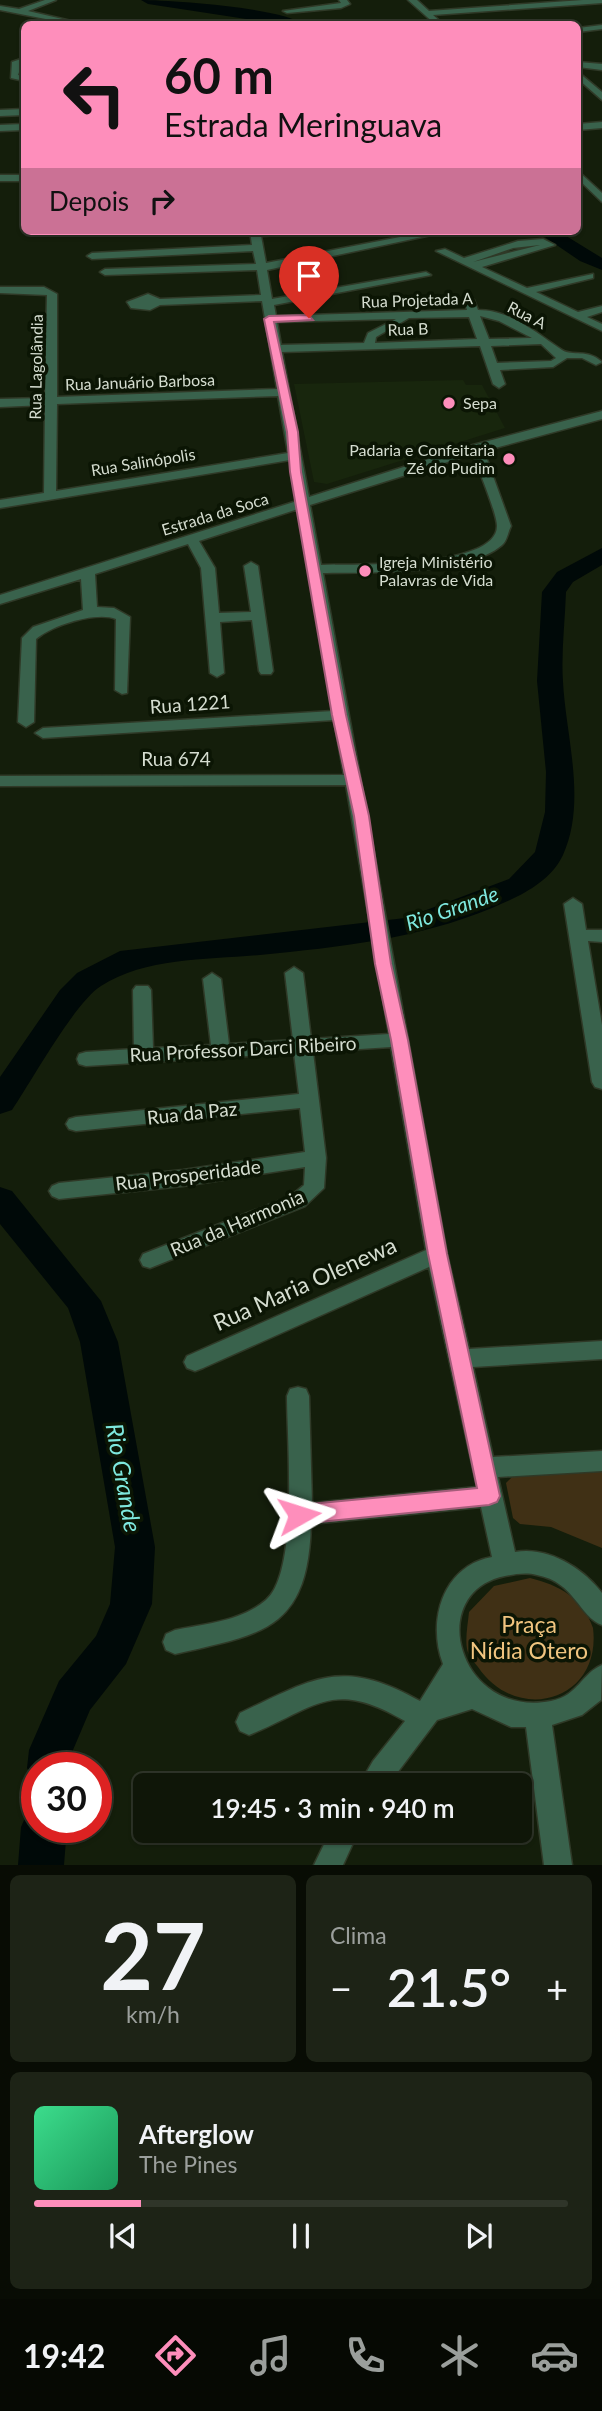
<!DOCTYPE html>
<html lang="pt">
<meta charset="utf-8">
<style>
:root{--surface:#0f1608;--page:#1d2316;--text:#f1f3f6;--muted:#9b9f9c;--line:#2f3529;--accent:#fe8ebb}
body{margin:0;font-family:Lato,sans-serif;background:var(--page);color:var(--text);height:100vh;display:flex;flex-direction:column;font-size:26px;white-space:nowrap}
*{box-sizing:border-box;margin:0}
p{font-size:23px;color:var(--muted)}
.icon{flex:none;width:38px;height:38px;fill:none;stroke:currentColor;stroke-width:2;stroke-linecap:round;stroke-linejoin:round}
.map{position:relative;height:1865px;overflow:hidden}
.details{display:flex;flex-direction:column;gap:10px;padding:10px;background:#080c04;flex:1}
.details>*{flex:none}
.top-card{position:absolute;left:21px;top:21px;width:560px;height:214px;border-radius:10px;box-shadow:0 2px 5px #0004,0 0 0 2px var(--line);background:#fe8ebb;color:#111;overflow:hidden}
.speed{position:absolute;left:21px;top:1752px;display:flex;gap:14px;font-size:35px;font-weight:700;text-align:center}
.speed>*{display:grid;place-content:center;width:91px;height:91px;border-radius:50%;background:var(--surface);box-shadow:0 2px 5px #0004,0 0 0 2px var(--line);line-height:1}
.speed .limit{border:10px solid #d22;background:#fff;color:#111}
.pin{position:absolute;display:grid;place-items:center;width:60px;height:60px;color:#fff;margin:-72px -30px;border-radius:50% 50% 50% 0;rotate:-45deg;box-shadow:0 0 7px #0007}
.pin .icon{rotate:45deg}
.me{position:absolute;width:77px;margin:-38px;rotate:84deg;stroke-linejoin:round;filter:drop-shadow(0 0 5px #0008)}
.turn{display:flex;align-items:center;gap:24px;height:147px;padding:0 28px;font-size:32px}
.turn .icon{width:91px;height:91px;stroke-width:2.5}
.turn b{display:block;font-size:49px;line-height:60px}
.then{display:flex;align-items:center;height:66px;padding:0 28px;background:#0003;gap:14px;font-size:26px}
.big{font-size:52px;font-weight:600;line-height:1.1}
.details .card{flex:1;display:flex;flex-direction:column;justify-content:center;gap:10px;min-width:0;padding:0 24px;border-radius:10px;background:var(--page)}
.details .dial{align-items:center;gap:0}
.dial b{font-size:91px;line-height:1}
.song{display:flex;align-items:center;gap:21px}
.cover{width:84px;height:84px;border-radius:10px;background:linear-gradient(135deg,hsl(150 70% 55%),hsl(150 70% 35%))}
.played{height:7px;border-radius:4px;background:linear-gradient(90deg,var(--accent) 20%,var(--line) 20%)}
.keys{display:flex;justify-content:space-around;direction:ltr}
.heat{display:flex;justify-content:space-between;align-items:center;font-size:38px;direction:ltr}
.details .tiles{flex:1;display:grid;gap:10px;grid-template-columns:1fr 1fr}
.card:last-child{grid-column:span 2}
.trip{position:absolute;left:133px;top:1773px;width:399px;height:70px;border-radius:10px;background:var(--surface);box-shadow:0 2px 5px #0004,0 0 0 2px var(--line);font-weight:600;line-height:70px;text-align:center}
.tabs{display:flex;height:112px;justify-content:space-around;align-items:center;background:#060903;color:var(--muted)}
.tabs .icon{width:49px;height:49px}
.tabs .selected{color:var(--accent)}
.tabs b{font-size:32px;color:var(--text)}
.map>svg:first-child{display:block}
.built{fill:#18260d}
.green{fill:#403015}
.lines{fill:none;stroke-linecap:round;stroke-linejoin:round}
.river{fill:#000908;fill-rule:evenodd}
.minor-casing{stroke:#2f3927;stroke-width:3}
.minor{fill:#39624c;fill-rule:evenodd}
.route{fill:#fe8ebb;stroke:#a55c7a;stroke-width:2}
.poi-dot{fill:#fe8ebb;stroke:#0b1504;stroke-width:2.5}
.labels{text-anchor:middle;stroke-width:7;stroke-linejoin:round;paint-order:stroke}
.far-street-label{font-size:16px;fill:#d5ddd0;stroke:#0b1504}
.far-poi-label{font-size:16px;fill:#d5ddd0;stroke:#0b1504;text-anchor:start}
.street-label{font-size:19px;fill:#d5ddd0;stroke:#0b1504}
.water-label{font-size:21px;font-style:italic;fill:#7ee8de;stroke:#0b1504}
.near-street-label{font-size:23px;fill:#d5ddd0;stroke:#0b1504}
.near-park-label{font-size:23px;fill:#f0c47f;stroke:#0b1504}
.near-water-label{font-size:24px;font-style:italic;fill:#7ee8de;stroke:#0b1504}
</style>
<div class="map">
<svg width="602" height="1865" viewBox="0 0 602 1865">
<rect width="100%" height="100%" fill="#141e0b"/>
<!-- built -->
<path class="built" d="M463 380 466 385H482L505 428 327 484 314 482 294 384Z"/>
<!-- green -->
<g class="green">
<path d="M602 1471V1548L551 1527 520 1524 513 1518 506 1483 513 1476Z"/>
<path d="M530 1578C559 1585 583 1598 593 1628 602 1701 517 1725 478 1667 474 1662 468 1655 467 1649 465 1638 468 1623 469 1612L494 1586Z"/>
</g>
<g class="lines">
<!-- river -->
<g class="river">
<path d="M141 0C170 0 283 8 302 24H278L148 4Z"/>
<path d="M536 231H558L602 258V270L580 261Z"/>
<path d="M602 548V565L573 582 566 592C565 622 561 653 563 682 566 737 587 802 563 855 550 883 518 897 492 908 417 939 340 947 260 955 207 960 147 957 101 986 75 1002 31 1082 12 1110L0 1114V1077L60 990 77 973 120 951 405 918 509 879 535 852 545 812 546 772 537 681 542 592 557 572Z"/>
<path d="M0 1187 12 1191 101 1301 118 1342 155 1547 152 1604 126 1664 90 1710 73 1750 71 1768H37V1785L27 1768 29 1750 59 1681 96 1636 110 1604 115 1547 80 1342 68 1308 0 1224Z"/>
<path d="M37 1807V1827H67L64 1865H18L21 1827 28 1811Z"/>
</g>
<defs>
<g id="minor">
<path d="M45 0H56L28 11 84 24H71L0 10V6L19 9Z"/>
<path d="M339 0H347L350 4 341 8 287 13 283 11 341 3Z"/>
<path d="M408 0H417L429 11 583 0H602V3L433 15 443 24H435Z"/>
<path d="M602 25V29L578 32V28Z"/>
<path d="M24 58 18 75 24 76V81L11 78 12 62Z"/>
<path d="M578 62 602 64V70L578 67Z"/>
<path d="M578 72 602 92V100L578 79Z"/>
<path d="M24 109V115L0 116V110Z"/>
<path d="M602 122V128L578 130V124Z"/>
<path d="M24 124V130L0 131V125Z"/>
<path d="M578 171 602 193V202L578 179Z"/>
<rect x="0" y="175" width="24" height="6"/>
<path d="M250 231H308L303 234 261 236 266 263 431 231H450L267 270 272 299 426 272 431 275 274 305 276 316 467 310 464 300 469 297 474 300 478 310C511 310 536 333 562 350 573 357 587 348 602 362L596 365 582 358H567L553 367 500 370 505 384 499 388 493 384 480 346 282 352 309 497 473 445 602 411V419L484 451 511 526C508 532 507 541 502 545 466 576 369 572 323 573L447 1254 469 1349 602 1341V1359L473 1367 493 1457 602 1451V1471L498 1477 515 1552C548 1546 583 1568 602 1593V1625C579 1617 575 1582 537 1575 526 1572 516 1574 505 1576 424 1592 458 1719 551 1701 578 1696 582 1673 602 1665L601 1700 582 1715 552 1725 572 1865H544L526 1727H511L472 1709 437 1720 388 1785H359L373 1761 405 1721C332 1678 317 1707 249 1735L240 1731 236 1722 240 1713C314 1678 342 1657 420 1701L443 1664C427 1622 442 1566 492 1557L481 1507 311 1524C308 1629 265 1634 175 1654L166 1650 163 1642 166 1634 175 1630C205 1624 242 1621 266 1600 299 1572 287 1440 287 1396L290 1389 298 1387 306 1389 309 1396 312 1503 477 1487 429 1267 203 1368 195 1371 187 1368 184 1362 187 1356 426 1250 391 1047 313 1052 326 1158 324 1188 305 1206 150 1268 143 1266 140 1260 143 1254 291 1196 304 1185 305 1167 183 1186 59 1199 52 1196 49 1191 52 1186 59 1183 183 1170 305 1152 300 1108 76 1131 69 1129 66 1124 69 1119 76 1117 299 1094 294 1053 86 1066 79 1064 77 1059 79 1054 86 1052 134 1049 133 990 136 986H148L151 990 153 1048 211 1045 203 979 212 973 221 979 229 1044 293 1040 285 973 294 967 303 973 311 1039 389 1034 346 785 0 786V776L344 775 334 720 43 738 35 733 43 728 333 711 298 509 199 541 215 568 219 613 251 612 244 566 251 562 258 566 273 671 271 674H261L259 671 252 620 220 622 224 673 217 677 210 673 201 568 188 544 95 574 97 607 114 608 130 617 127 693 122 694 115 690 116 619C97 611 52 625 36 639L34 722 26 727 18 722 22 638 33 627 83 610 81 579 0 604V595L297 501 290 460 0 508V500L44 493 45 405 0 407V399L45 398 47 295 0 293V287H44L57 294V397L277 389 262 301 160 305 150 310 131 308 127 302 148 294 160 299 261 295 257 270 105 275 100 272 105 269 256 264 253 251 92 259 87 256 92 253 252 245ZM480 316 499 321 532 338 489 339ZM469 317 477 339 375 343 376 337 409 318ZM396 319 368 333 364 343 281 345 277 322ZM541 344 556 358 551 361 497 363 491 346ZM278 396 288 453 56 491 57 404ZM473 454C478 469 497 513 497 526 497 569 351 564 321 565L310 505Z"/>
<path d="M543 239 555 245 482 267 527 288 593 274V278L536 292 578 312 602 306V312L587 317 602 324V331L436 251 445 249 464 258 518 241ZM540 245 473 262 513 248Z"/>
<path d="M573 898 582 904 586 930H602V942L588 941 602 1025V1089L595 1087 592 1082 564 904Z"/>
<path d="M331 1830H359L343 1865H314Z"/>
</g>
</defs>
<!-- minor casing -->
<use href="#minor" class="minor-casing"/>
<!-- minor -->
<use href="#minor" class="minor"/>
</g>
<!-- route -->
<path class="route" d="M309 315 313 320 274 322 298 432 301 472 346 715 369 816 391 964 408 1040 447 1254 500 1496 497 1502 489 1505 299 1524 291 1522 288 1515 291 1508 299 1505 477 1488 428 1254 391 1040 375 964 354 816 332 715 290 472 287 432 264 319 269 316Z"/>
<!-- markers -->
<g class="poi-dot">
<circle cx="449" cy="403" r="7"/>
<circle cx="509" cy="459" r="7"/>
<circle cx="365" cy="571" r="7"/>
</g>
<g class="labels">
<!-- far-street labels -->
<g class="far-street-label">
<text transform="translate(417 300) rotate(-2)" y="6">Rua Projetada A</text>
<text transform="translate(527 315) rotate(27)" y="6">Rua A</text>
<text transform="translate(408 329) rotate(-2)" y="6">Rua B</text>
<text transform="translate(36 367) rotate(-89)" y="6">Rua Lagolândia</text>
<text transform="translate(140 382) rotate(-2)" y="6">Rua Januário Barbosa</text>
<text transform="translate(143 462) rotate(-9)" y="6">Rua Salinópolis</text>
<text transform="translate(215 514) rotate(-17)" y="6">Estrada da Soca</text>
</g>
<!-- far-poi labels -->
<g class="far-poi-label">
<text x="463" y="409">Sepa</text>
<text x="495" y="456" text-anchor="end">Padaria e Confeitaria<tspan x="495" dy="18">Zé do Pudim</tspan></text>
<text x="379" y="568">Igreja Ministério<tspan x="379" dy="18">Palavras de Vida</tspan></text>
</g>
<!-- street labels -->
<g class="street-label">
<text transform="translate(190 704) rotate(-4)" y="7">Rua 1221</text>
<text x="176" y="766">Rua 674</text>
<text transform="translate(243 1049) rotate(-3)" y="7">Rua Professor Darci Ribeiro</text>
<text transform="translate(192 1113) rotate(-6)" y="7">Rua da Paz</text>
<text transform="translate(188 1175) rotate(-7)" y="7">Rua Prosperidade</text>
<text transform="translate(237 1223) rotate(-23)" y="7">Rua da Harmonia</text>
</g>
<!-- water labels -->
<g class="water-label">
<text transform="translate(452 909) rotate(-19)" y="7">Rio Grande</text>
</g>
<!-- near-street labels -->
<g class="near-street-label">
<text transform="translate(305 1284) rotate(-24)" y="8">Rua Maria Olenewa</text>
</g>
<!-- near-park labels -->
<g class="near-park-label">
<text x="529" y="1633">Praça<tspan x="529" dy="26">Nídia Otero</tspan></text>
</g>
<!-- near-water labels -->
<g class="near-water-label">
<text transform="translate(123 1478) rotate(80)" y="8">Rio Grande</text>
</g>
</g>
</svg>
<div class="speed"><div class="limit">30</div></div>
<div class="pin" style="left:309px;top:318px;background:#d93025"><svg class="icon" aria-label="arrive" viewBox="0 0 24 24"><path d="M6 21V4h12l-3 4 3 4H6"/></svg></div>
<svg class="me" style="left:299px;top:1515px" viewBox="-20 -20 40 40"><path d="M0-17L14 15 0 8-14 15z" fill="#fe8ebb" stroke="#fff" stroke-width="4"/></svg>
<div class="trip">19:45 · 3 min · 940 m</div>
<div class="top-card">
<div class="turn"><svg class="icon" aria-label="left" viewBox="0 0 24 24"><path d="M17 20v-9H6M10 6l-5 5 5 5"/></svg><div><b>60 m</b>Estrada Meringuava</div></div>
<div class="then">Depois<svg class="icon" aria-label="right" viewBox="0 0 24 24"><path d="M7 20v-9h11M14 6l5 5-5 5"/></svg></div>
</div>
</div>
<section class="details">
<div class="tiles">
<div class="card dial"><b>27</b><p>km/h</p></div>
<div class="card"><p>Clima</p>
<div class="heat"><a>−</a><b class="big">21.5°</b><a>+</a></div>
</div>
<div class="card">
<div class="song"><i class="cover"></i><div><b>Afterglow</b><p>The Pines</p></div></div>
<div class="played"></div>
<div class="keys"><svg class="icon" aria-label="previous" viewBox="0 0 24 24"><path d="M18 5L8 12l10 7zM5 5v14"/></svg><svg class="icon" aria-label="pause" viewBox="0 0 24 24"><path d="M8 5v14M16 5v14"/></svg><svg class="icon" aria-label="next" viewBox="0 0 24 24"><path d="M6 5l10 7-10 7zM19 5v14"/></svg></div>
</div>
</div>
</section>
<nav class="tabs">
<b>19:42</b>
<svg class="icon selected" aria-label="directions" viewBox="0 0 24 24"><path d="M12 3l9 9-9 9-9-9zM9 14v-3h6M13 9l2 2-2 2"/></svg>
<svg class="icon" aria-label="music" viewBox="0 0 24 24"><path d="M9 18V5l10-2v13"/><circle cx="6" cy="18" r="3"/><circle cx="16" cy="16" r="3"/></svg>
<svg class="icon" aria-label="phone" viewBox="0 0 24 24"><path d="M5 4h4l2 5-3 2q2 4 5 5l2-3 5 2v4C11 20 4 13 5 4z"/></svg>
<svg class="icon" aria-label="climate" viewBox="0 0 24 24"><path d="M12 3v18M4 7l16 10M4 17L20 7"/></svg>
<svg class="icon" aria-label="car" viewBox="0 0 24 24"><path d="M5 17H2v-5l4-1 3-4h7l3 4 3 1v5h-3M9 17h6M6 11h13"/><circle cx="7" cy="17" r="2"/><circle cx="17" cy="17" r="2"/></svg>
</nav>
